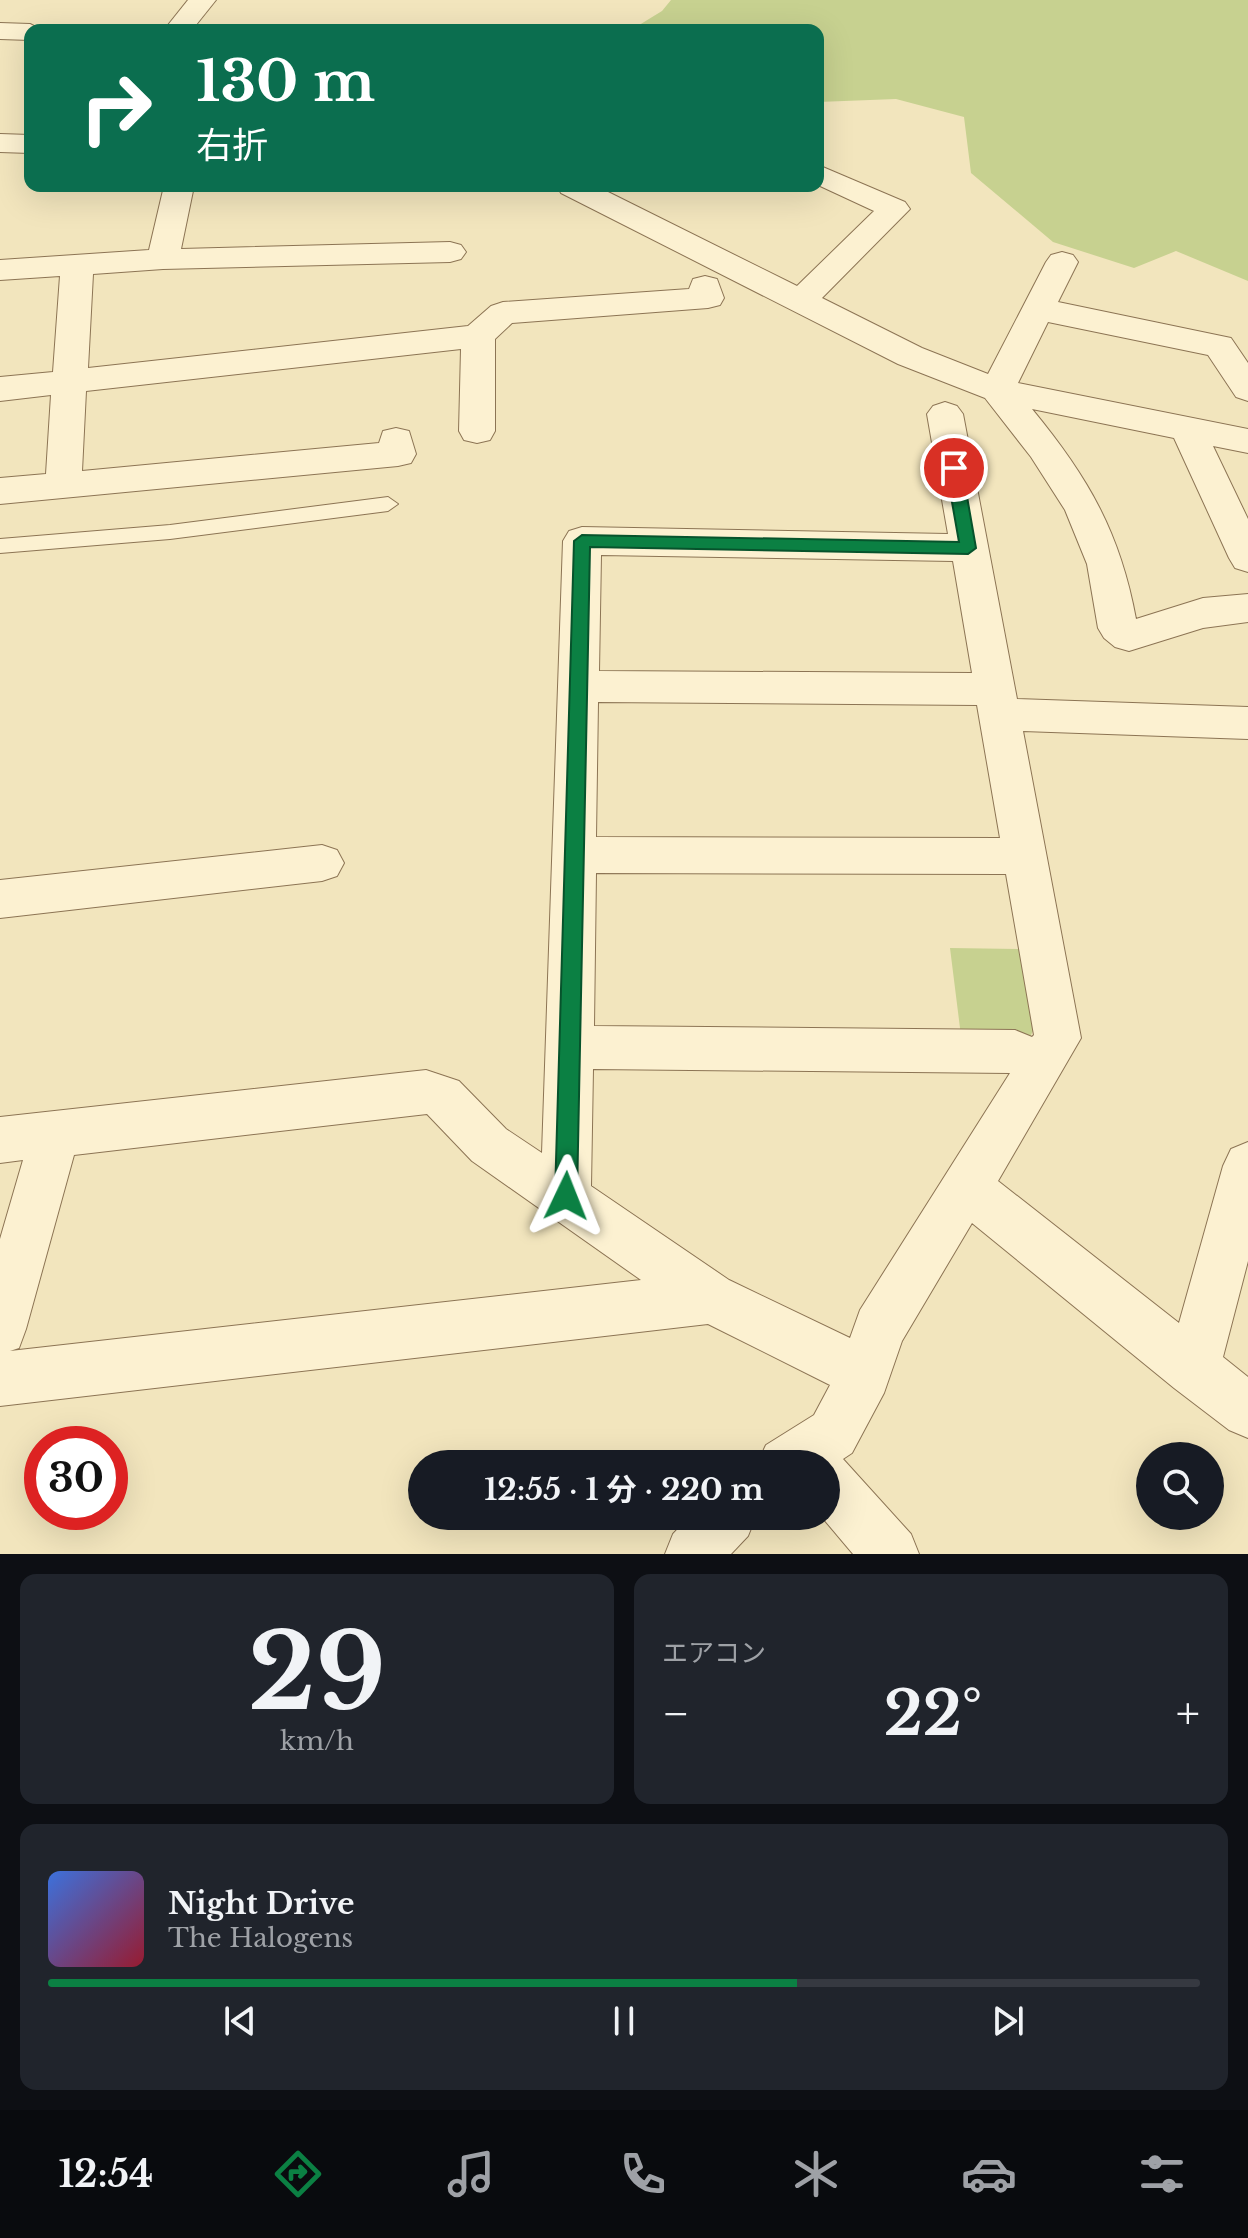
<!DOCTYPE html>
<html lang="ja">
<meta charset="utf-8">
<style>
:root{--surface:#171b24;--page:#20242c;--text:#f1f3f6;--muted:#9ea1a6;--line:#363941;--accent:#0b8043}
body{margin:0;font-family:"Libre Baskerville","Noto Sans JP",serif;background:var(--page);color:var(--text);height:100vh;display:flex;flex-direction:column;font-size:30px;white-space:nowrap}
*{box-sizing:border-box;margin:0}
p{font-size:26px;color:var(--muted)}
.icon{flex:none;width:44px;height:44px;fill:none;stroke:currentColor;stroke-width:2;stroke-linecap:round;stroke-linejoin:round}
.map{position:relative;height:1554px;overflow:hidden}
.details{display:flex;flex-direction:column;gap:20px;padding:20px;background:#0d0f14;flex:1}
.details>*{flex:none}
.top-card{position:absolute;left:24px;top:24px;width:800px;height:168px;border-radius:16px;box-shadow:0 8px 32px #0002;background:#0b6e4f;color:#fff;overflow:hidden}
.fabs{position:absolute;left:1136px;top:1442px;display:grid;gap:16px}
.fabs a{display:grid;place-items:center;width:88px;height:88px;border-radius:50%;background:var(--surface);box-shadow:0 8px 32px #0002;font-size:40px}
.speed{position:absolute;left:24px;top:1426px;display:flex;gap:16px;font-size:40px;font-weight:700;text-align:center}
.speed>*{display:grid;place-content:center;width:104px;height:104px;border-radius:50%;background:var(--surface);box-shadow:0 8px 32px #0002;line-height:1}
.speed .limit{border:12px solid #d22;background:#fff;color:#111}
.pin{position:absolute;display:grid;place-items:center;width:68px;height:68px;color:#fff;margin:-34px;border:4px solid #fff;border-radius:50%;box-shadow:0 2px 8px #0007}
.me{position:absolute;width:88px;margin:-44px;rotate:2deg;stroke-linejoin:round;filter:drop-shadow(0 0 6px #0008)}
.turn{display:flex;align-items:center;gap:28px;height:168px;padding:0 40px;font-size:36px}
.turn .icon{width:104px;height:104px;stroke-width:2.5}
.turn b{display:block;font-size:56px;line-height:68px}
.big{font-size:60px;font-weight:700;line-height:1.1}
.details .widget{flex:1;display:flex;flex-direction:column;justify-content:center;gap:12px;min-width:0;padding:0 28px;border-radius:16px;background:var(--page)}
.details .dial{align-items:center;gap:0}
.dial b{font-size:104px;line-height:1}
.song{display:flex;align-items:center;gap:24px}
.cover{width:96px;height:96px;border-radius:12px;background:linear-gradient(135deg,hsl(220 70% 55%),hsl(350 70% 35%))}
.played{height:8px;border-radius:4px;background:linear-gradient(90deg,var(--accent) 65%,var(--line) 65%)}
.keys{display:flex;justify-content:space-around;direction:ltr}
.heat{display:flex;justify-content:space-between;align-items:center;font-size:44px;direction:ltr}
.details .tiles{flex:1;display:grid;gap:20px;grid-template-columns:1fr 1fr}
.widget:last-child{grid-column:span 2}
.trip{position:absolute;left:408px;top:1450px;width:432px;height:80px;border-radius:40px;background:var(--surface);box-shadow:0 8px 32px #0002;font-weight:700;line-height:80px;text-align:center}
.menu{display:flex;height:128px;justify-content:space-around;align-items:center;background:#090b0e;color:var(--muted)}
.menu .icon{width:56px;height:56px}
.menu .selected{color:var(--accent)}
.menu b{font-size:36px;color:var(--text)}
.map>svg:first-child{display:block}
.green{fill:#c7d190}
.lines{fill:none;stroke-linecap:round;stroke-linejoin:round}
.service-casing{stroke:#8c7454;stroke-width:2}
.minor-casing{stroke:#8c7454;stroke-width:2}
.service{fill:#fcf1d1;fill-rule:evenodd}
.minor{fill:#fcf1d1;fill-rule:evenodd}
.route{fill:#0b8043;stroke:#07532c;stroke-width:2}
</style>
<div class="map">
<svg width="1248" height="1554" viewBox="0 0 1248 1554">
<rect width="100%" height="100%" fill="#f2e5bd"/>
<!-- green -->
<g class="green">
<path d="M671 0H1248V281L1176 251 1134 268 1053 242 971 173 964 117 896 99 818 102V30H631L662 11Z"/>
<path d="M950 948 1019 949 1033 1031 1030 1037 961 1036Z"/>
</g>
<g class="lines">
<defs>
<path id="service" d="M388 497 398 504 388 511 170 539 0 553V539L170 525Z"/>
<g id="minor">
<path d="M188 0H216L192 30H164Z"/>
<path d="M0 23 30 24 42 30H30V40L0 39Z"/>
<path d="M0 134 30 135V153L0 152Z"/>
<path d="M818 165 905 202 910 209 822 298 922 348 988 374 1046 262 1051 255 1062 252 1073 255 1078 262 1058 302 1231 338 1248 363V401L1236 397 1208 355 1048 322 1018 383 1248 429V453L1213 446 1248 519V572L1235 568 1229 558 1174 438 1032 409C1088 477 1120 532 1136 619L1203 598 1248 594V622L1203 628 1129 651 1115 647 1104 638 1098 628 1087 564 1065 510 1031 457 985 398 898 364 561 193 557 186H596L797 286 874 211 818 185Z"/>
<path d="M164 186H194L181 249 450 242 461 245 466 252 461 259 450 262 163 269 93 274 88 368 468 326 491 306 503 302 689 289 693 279 705 276 717 279 724 298 720 305 708 308 512 323 495 339V431L490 440 477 443 464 440 459 431 461 349 86 391 82 471 379 443 383 431 396 428 409 431 416 454 411 463 398 466 0 504V478L46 474 51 395 0 401V377L53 372 60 276 0 280V260L149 250Z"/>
<path d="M945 402 957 406 963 414 1017 699 1248 707V739L1023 731 1081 1038 998 1181 1179 1323 1223 1166 1231 1149 1248 1142V1261L1223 1357 1248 1377V1438L1229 1430 1174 1388 972 1223 902 1341 884 1393 852 1453 843 1459 911 1534 919 1554H853L821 1516H826V1464H757L766 1445 814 1415 830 1385 708 1324 0 1406V1239L23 1160 0 1163V1117L426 1070 459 1081 506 1129 542 1153 563 541 569 531 582 527 948 534 927 414 933 406ZM601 555 953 561 972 673 599 671ZM598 702 977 705 1000 838 596 837ZM596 873 1006 874 1034 1035 1032 1037 1015 1030 594 1026ZM593 1069 1010 1073 860 1310 850 1338 729 1280 591 1186ZM427 1114 472 1161 641 1280 10 1351 19 1348 26 1329 74 1155Z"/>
<path d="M322 845 337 850 344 863 337 876 322 881 0 918V880Z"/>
<path d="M690 1516H756L748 1536 731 1554H665L673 1534Z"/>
</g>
</defs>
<!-- service casing -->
<use href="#service" class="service-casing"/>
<!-- minor casing -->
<use href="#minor" class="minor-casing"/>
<!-- service -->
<use href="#service" class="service"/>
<!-- minor -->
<use href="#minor" class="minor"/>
</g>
<!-- route -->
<path class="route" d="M954 462 962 468 976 548 968 554 590 547 577 1196 574 1204 566 1207 558 1204 555 1196 574 541 582 535 959 542 946 468Z"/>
</svg>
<div class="fabs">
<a><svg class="icon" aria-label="search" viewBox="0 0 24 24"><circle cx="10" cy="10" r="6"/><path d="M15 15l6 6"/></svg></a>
</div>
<div class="speed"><div class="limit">30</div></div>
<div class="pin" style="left:954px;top:468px;background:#d93025"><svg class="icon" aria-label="arrive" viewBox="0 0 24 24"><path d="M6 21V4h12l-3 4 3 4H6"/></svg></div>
<svg class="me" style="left:566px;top:1196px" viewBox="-20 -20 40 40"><path d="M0-17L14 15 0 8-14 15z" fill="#0b8043" stroke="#fff" stroke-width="4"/></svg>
<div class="trip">12:55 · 1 分 · 220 m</div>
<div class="top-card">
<div class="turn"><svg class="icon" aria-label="right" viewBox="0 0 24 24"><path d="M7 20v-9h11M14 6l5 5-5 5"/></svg><div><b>130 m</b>右折</div></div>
</div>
</div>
<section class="details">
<div class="tiles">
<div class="widget dial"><b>29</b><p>km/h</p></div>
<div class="widget"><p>エアコン</p>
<div class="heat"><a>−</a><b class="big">22°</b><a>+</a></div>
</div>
<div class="widget">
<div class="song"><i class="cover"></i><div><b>Night Drive</b><p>The Halogens</p></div></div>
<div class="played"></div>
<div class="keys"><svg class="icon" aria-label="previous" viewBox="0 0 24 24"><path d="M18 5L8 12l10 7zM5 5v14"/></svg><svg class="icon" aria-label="pause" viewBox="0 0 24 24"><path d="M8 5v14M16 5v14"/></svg><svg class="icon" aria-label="next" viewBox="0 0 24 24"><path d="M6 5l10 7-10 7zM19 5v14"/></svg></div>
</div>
</div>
</section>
<nav class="menu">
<b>12:54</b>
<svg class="icon selected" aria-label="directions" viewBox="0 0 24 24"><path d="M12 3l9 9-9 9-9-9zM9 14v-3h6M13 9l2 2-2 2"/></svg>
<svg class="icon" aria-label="music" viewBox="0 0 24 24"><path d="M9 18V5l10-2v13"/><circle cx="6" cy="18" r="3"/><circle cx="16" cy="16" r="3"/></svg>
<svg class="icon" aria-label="phone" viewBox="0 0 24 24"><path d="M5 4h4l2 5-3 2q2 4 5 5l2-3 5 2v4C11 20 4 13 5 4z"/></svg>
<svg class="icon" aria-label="climate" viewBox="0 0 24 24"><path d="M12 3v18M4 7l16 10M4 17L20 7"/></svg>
<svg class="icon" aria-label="car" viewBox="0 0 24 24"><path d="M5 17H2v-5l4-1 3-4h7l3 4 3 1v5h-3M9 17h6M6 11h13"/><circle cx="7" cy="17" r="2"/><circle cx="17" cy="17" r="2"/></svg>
<svg class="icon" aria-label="filters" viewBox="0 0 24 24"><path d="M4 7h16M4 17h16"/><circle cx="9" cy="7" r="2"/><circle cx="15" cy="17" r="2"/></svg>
</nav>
